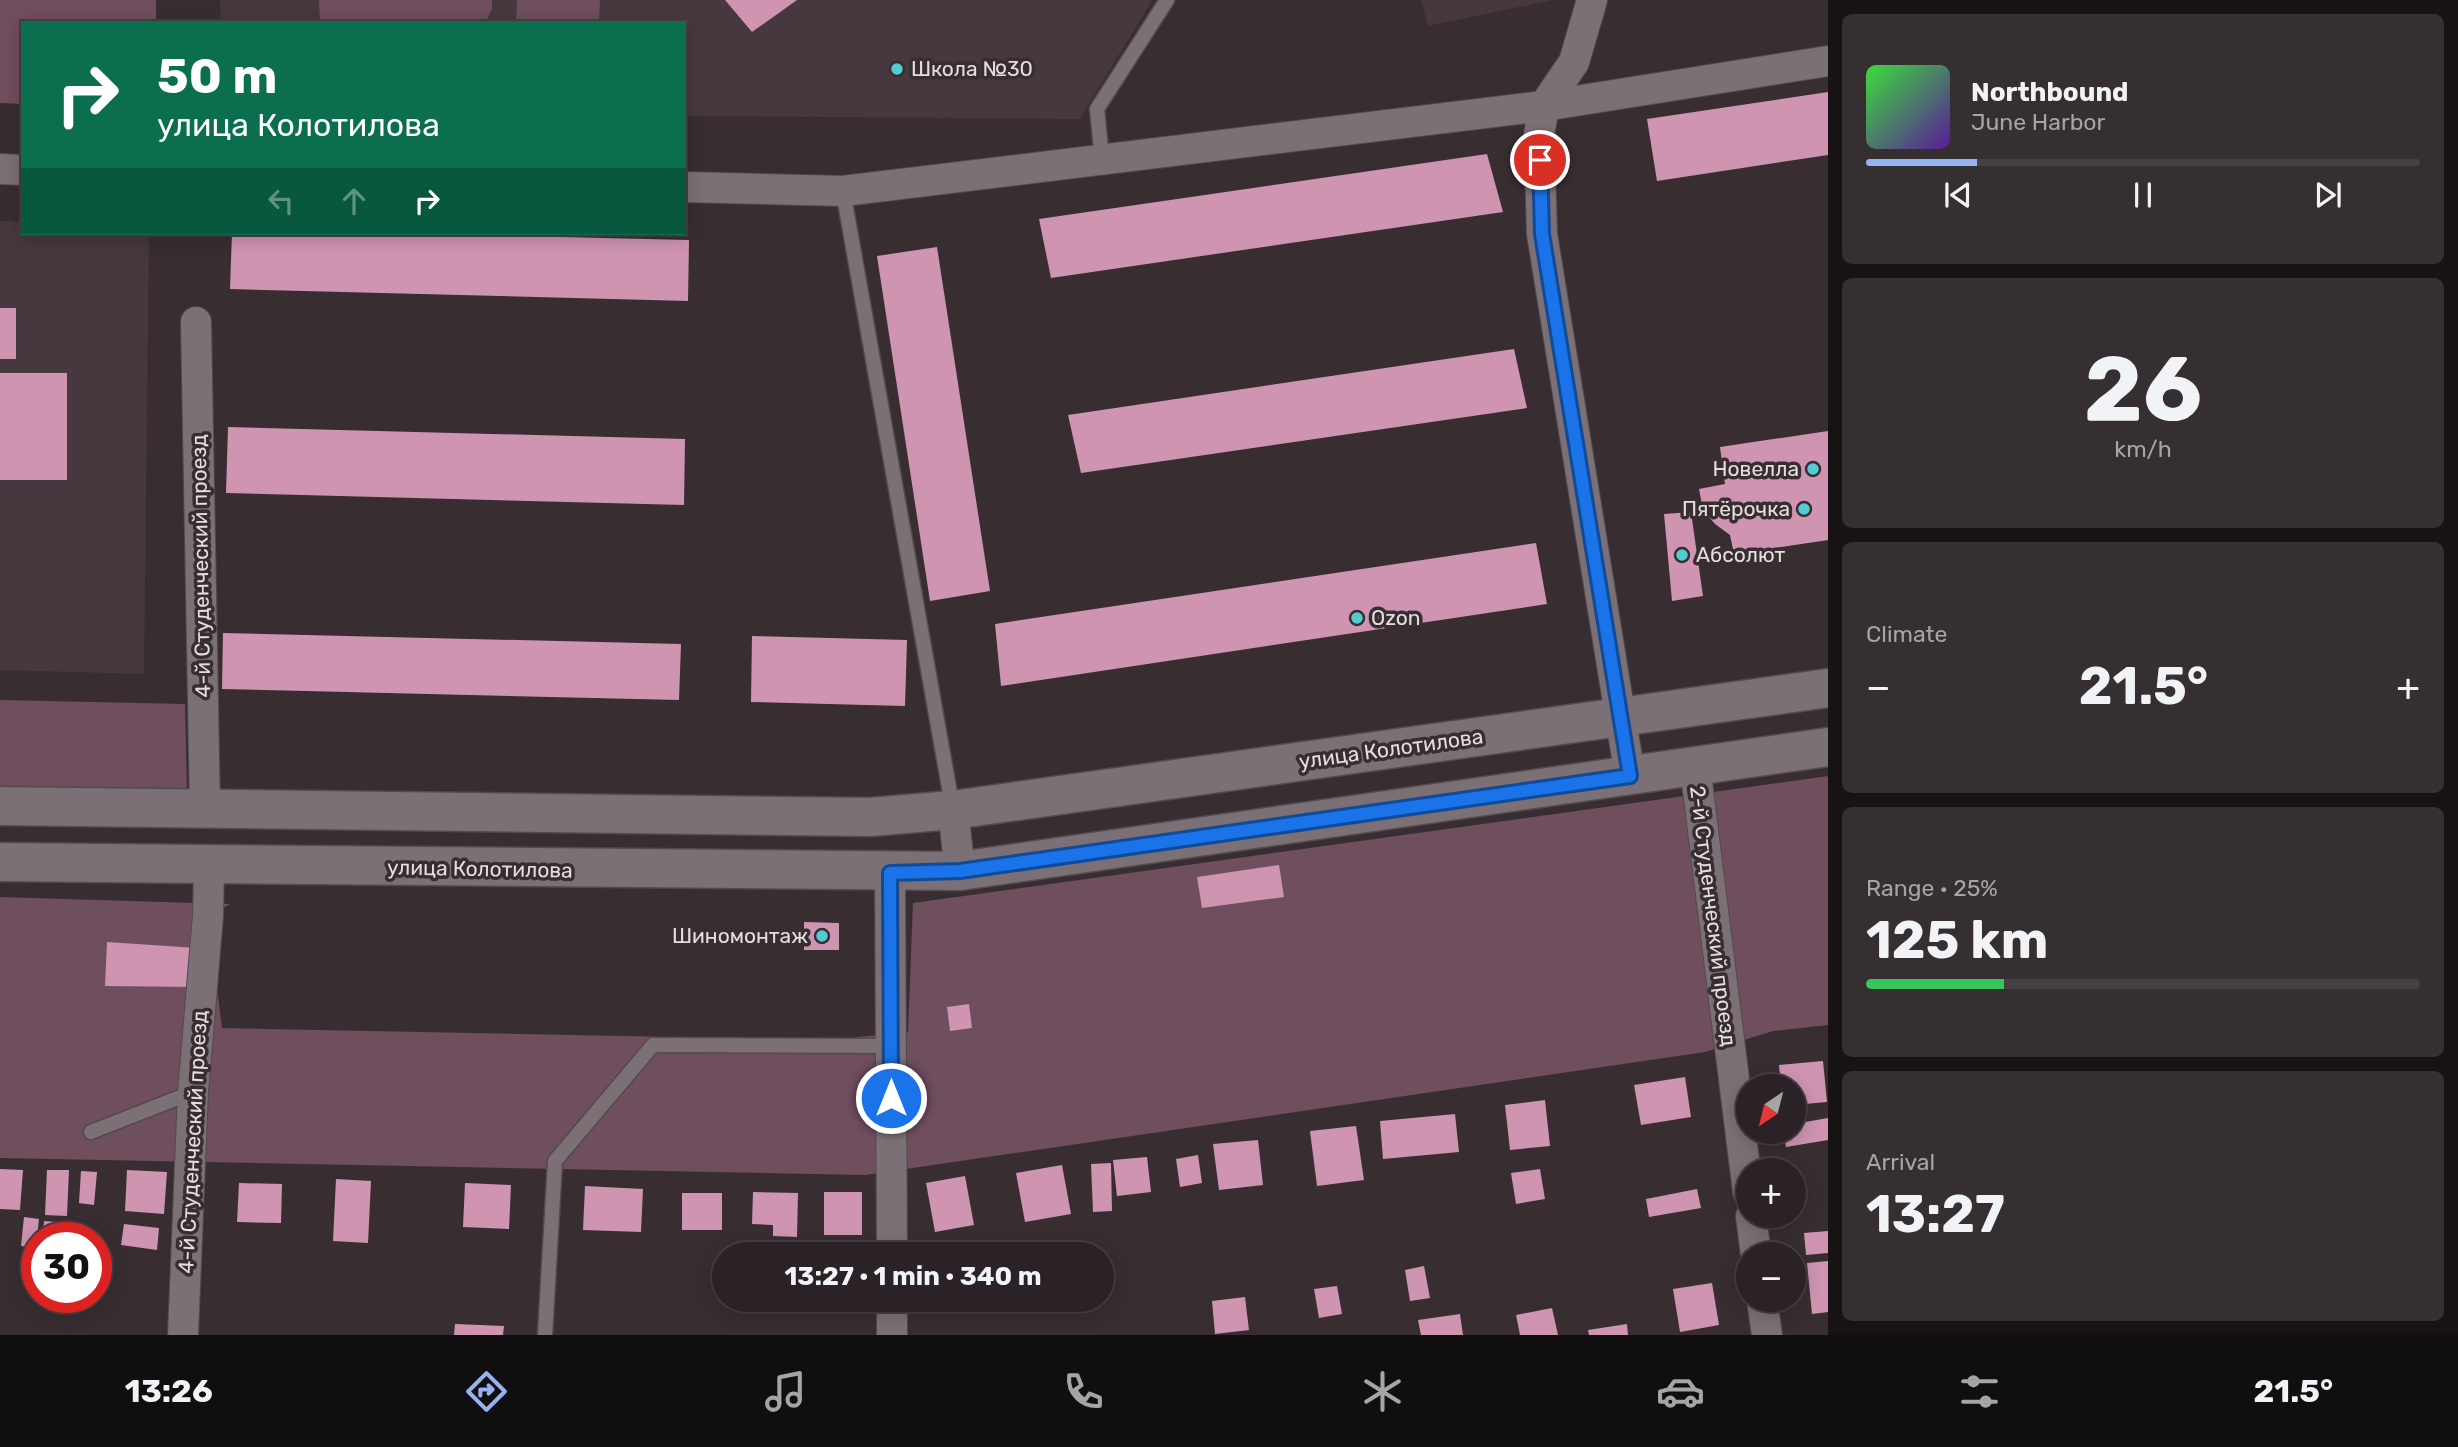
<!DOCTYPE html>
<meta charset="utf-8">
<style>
:root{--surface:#2a2226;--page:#362f32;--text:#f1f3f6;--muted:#a5a4a7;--line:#463f43;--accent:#95b2f1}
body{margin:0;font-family:Rubik,sans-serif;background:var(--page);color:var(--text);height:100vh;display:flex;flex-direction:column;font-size:26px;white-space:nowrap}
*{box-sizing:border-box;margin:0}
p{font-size:23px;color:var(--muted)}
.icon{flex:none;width:38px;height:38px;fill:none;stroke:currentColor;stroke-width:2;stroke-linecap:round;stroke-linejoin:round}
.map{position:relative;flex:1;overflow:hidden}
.sheet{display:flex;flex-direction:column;gap:14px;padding:14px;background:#171315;width:630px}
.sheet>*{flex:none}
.hud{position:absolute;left:21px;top:21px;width:665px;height:214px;border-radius:0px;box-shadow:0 4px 18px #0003,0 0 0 2px var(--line);background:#0b6e4f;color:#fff;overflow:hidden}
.needle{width:46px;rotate:215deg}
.fabs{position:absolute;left:1736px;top:1074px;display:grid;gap:14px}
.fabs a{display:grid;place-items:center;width:70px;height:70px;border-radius:50%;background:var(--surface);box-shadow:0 4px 18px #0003,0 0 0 2px var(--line);font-size:35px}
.speed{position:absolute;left:21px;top:1222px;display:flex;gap:14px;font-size:35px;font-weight:700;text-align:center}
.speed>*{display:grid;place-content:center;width:91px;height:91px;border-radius:50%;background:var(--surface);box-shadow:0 4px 18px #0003,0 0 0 2px var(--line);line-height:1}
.speed .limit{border:10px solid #d22;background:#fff;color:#111}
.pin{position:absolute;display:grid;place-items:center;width:60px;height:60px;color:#fff;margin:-30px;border:4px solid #fff;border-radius:50%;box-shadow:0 2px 7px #0007}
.me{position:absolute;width:77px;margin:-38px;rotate:0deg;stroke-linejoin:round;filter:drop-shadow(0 0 5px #0008)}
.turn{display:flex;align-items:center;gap:24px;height:147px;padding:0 21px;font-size:32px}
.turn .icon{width:91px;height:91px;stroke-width:2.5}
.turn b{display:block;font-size:49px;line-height:60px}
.lanes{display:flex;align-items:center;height:66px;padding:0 21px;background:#0003;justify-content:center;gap:35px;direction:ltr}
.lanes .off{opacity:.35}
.big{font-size:52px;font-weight:700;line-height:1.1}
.sheet .widget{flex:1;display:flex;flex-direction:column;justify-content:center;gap:10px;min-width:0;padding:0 24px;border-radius:10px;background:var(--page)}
.sheet .dial{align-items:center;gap:0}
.dial b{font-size:91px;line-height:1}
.song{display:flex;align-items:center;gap:21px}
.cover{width:84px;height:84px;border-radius:10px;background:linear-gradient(135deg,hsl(120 70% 55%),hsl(270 70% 35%))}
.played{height:7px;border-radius:4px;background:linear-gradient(90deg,var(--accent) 20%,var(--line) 20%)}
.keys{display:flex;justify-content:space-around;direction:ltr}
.heat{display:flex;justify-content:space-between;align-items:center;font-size:38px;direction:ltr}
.charge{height:10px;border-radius:5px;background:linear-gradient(90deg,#34c759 25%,var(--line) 0)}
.trip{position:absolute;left:712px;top:1242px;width:402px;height:70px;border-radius:35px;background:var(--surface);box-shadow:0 4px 18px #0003,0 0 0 2px var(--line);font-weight:700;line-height:70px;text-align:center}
.tabs{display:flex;height:112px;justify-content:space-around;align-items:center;background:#110e0f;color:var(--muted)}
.tabs .icon{width:49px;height:49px}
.tabs .on{color:var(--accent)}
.tabs b{font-size:32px;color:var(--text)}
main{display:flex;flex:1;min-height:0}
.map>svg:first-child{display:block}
.built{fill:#47373e}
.green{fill:#6f4e5e}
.building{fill:#cf94b0}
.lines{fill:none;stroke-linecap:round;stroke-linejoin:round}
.lane-casing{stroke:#524a4d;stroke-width:17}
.street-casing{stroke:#524a4d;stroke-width:32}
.secondary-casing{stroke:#524a4d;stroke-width:41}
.lane{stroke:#7b7075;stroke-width:14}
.street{stroke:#7b7075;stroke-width:30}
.secondary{stroke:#7b7075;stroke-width:38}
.route-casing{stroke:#114b97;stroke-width:18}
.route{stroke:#1a73e8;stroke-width:12}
.poi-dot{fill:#51ccd2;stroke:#382e32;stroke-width:2.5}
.labels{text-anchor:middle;stroke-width:7;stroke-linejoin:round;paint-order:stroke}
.poi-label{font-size:21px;fill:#e4dee0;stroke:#382e32;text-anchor:start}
.street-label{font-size:21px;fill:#e4dee0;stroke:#382e32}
</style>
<main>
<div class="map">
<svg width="1828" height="1335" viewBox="0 0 1828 1335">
<rect width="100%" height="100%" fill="#382e32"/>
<!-- built -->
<g class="built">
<path d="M220 0H1152L1080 119 684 116V23H221Z"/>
<path d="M1421 0H1553L1428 26Z"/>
<path d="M0 221 23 222V233H149L144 674 0 670Z"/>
</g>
<!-- green -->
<g class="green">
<path d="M0 0H156V23H23V104L0 103Z"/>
<path d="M319 0H492V9L485 23H320Z"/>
<path d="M517 0H600L599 23H516Z"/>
<path d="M0 700 185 704 187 791 0 788Z"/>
<path d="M1828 776V1025L1773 1031 1705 1052 865 1175 0 1158V897L230 904 208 916 222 1028 830 1040 908 1032 913 903Z"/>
</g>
<!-- building -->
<g class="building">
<path d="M725 0H797L752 32Z"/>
<path d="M1828 92V155L1657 181 1647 119Z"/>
<path d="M1487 154 1503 212 1051 278 1039 219Z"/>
<path d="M232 233H387L689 240 688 301 230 289Z"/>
<path d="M937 247 990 591 930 601 877 256Z"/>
<rect x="0" y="308" width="16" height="51"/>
<path d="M1514 349 1527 408 1081 473 1068 415Z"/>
<rect x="0" y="373" width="67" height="107"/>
<path d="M228 427 685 439 684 505 226 493Z"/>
<path d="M1828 431V540L1734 554 1730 535 1715 524 1703 510 1699 489 1725 484 1720 447Z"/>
<path d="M1691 512 1703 596 1672 601 1664 514Z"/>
<path d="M1536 543 1547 604 1001 686 995 624Z"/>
<path d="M223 633 681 644 679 700 222 689Z"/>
<path d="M752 636 907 640 905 706 751 702Z"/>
<path d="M1279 865 1284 897 1202 908 1197 877Z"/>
<path d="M804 922 839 923V950H804Z"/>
<path d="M107 942 197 948 195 987 105 986Z"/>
<path d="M969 1004 972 1028 950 1031 947 1007Z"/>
<path d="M1823 1061 1827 1102 1794 1105V1087H1781L1779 1065Z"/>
<path d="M1685 1077 1691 1117 1641 1125 1634 1085Z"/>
<path d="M1545 1100 1550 1146 1510 1150 1505 1105Z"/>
<path d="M1455 1114 1459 1152 1383 1159 1380 1121Z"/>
<path d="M1828 1118V1140L1786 1147 1783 1132H1794V1124Z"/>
<path d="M1356 1126 1364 1180 1317 1186 1310 1131Z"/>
<path d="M1258 1140 1263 1185 1219 1190 1213 1144Z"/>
<path d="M1198 1155 1202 1183 1180 1187 1176 1159Z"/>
<path d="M1147 1157 1151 1192 1117 1196 1113 1160Z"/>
<path d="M1111 1163 1112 1211 1093 1212 1091 1164Z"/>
<path d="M1062 1165 1071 1214 1025 1222 1016 1173Z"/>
<path d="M0 1169 23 1170 20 1210 0 1209Z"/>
<path d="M1540 1169 1545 1199 1516 1204 1511 1173Z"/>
<path d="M47 1170H69L67 1216 45 1215Z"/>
<path d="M127 1170 167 1172 164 1214 125 1211Z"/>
<path d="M81 1171 97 1172 94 1205 79 1203Z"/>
<path d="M965 1176 974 1225 935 1232 926 1183Z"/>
<path d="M336 1179 371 1181 368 1243 333 1241Z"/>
<path d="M239 1183 282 1184 281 1223 237 1222Z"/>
<path d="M465 1183 511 1185 509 1229 463 1227Z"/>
<path d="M585 1186 643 1189 641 1232 583 1230Z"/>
<path d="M1697 1189 1701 1208 1649 1217 1646 1199Z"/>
<path d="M753 1192 798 1193 797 1237 773 1236V1225L752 1224Z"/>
<rect x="824" y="1192" width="38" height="43"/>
<rect x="682" y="1193" width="40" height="37"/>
<path d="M24 1217 39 1219 36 1248 21 1246Z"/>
<path d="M44 1221 71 1223 70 1235 43 1233Z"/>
<path d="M124 1224 159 1228 157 1250 121 1245Z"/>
<path d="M1828 1231V1253L1806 1255 1804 1233Z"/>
<path d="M1828 1261V1312L1812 1314 1807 1263Z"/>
<path d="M1424 1266 1430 1298 1410 1301 1405 1270Z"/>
<path d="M1712 1283 1719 1325 1680 1332 1673 1289Z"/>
<path d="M1337 1286 1342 1314 1319 1318 1314 1289Z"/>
<path d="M1245 1297 1249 1330 1215 1334 1212 1301Z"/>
<path d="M1552 1308 1558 1335H1520L1516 1315Z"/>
<path d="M1460 1314 1463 1335H1421L1418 1320Z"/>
<path d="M455 1324 504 1326 503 1335H454Z"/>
<path d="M1627 1324 1628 1335H1589L1588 1330Z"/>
</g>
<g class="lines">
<defs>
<g id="lane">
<path d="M1102 159 1097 109 1167 0"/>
<path d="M843 191 953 810"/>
<path d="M91 1132 193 1092"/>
<path d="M545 1335 555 1161 653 1045 891 1046"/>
</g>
<g id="street">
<path d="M1592 0 1574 62 1544 106 1539 135 1542 234 1630 776"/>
<path d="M0 169 23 170"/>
<path d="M684 187 843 191 1544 106 1828 61"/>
<path d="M196 322 205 809"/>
<path d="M1695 766 1748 1192"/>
<path d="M953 810 960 871"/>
<path d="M890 873 892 1255"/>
<path d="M1751 1216 1756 1255"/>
<path d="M892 1300V1335"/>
<path d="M1762 1300 1767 1335"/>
<path d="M183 1335 193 1092 208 916 209 866"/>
</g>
<g id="secondary">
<path d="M0 806 870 817 953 810 1828 688"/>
<path d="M0 862 960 871 1828 747"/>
</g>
</defs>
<!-- lane casing -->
<use href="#lane" class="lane-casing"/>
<!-- street casing -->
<use href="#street" class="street-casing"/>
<!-- secondary casing -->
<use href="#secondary" class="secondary-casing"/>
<!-- lane -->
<use href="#lane" class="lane"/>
<!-- street -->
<use href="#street" class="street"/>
<!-- secondary -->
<use href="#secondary" class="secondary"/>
</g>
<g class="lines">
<defs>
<path id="route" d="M891 1098 890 873 960 871 1630 776 1542 234 1540 160"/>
</defs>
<!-- route casing -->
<use href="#route" class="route-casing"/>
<!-- route -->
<use href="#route" class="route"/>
</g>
<!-- markers -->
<g class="poi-dot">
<circle cx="897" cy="69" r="7"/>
<circle cx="1813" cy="469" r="7"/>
<circle cx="1804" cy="509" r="7"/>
<circle cx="1682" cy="555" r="7"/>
<circle cx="1357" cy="618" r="7"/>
<circle cx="822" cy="936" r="7"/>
</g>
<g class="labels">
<!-- poi labels -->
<g class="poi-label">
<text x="911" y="76">Школа №30</text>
<text x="1799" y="476" text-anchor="end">Новелла</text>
<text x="1790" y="516" text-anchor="end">Пятёрочка</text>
<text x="1696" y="562">Абсолют</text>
<text x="1371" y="625">Ozon</text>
<text x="808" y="943" text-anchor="end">Шиномонтаж</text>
</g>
<!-- street labels -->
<g class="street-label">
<text transform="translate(201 566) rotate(-91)" y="7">4-й Студенческий проезд</text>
<text transform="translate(1391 749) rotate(-8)" y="7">улица Колотилова</text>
<text transform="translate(480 869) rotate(1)" y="7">улица Колотилова</text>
<text transform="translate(1713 916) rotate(83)" y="7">2-й Студенческий проезд</text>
<text transform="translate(193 1142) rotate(-87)" y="7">4-й Студенческий проезд</text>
</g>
</g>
</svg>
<div class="fabs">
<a><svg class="needle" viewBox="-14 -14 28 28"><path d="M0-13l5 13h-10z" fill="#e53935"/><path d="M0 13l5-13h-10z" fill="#a5a4a7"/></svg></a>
<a>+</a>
<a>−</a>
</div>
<div class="speed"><div class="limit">30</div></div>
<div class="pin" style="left:1540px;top:160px;background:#d93025"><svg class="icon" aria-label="arrive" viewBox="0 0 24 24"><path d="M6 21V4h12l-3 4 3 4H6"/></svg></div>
<svg class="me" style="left:891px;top:1098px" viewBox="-20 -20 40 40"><circle r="17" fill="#1a73e8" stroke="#fff" stroke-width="3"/><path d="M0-11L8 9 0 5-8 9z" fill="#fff"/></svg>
<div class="trip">13:27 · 1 min · 340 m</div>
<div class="hud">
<div class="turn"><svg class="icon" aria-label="right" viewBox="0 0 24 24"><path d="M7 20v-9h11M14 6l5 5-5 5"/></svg><div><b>50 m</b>улица Колотилова</div></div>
<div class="lanes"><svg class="icon off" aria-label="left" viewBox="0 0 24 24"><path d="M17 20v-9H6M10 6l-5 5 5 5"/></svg><svg class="icon off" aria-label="ahead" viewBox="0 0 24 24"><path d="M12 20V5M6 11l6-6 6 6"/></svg><svg class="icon" aria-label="right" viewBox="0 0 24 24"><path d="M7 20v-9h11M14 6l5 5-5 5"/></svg></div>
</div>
</div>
<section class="sheet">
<div class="widget">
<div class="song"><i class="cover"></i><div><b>Northbound</b><p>June Harbor</p></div></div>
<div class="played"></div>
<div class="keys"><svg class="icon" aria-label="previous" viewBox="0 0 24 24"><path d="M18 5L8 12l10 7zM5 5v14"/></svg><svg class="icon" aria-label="pause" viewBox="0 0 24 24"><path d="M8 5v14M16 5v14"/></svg><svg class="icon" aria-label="next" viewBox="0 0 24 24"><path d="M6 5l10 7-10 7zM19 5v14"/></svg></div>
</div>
<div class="widget dial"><b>26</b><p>km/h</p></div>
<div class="widget"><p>Climate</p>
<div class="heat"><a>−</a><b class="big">21.5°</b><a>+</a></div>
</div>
<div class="widget"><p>Range · 25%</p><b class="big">125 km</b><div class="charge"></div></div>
<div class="widget"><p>Arrival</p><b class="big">13:27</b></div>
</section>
</main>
<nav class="tabs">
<b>13:26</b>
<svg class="icon on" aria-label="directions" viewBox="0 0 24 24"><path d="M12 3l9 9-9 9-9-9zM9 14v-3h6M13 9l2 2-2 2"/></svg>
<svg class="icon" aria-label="music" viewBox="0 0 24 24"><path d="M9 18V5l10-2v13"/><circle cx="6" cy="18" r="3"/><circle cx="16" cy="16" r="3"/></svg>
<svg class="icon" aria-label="phone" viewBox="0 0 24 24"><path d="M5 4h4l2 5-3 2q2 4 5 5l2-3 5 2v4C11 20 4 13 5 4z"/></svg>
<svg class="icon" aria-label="climate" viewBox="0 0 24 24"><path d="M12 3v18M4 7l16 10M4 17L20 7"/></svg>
<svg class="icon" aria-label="car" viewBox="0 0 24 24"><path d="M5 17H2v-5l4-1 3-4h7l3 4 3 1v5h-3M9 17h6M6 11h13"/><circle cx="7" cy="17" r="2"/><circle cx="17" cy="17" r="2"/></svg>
<svg class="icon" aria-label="filters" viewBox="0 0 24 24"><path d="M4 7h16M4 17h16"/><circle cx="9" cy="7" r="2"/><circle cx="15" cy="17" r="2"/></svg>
<b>21.5°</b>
</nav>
